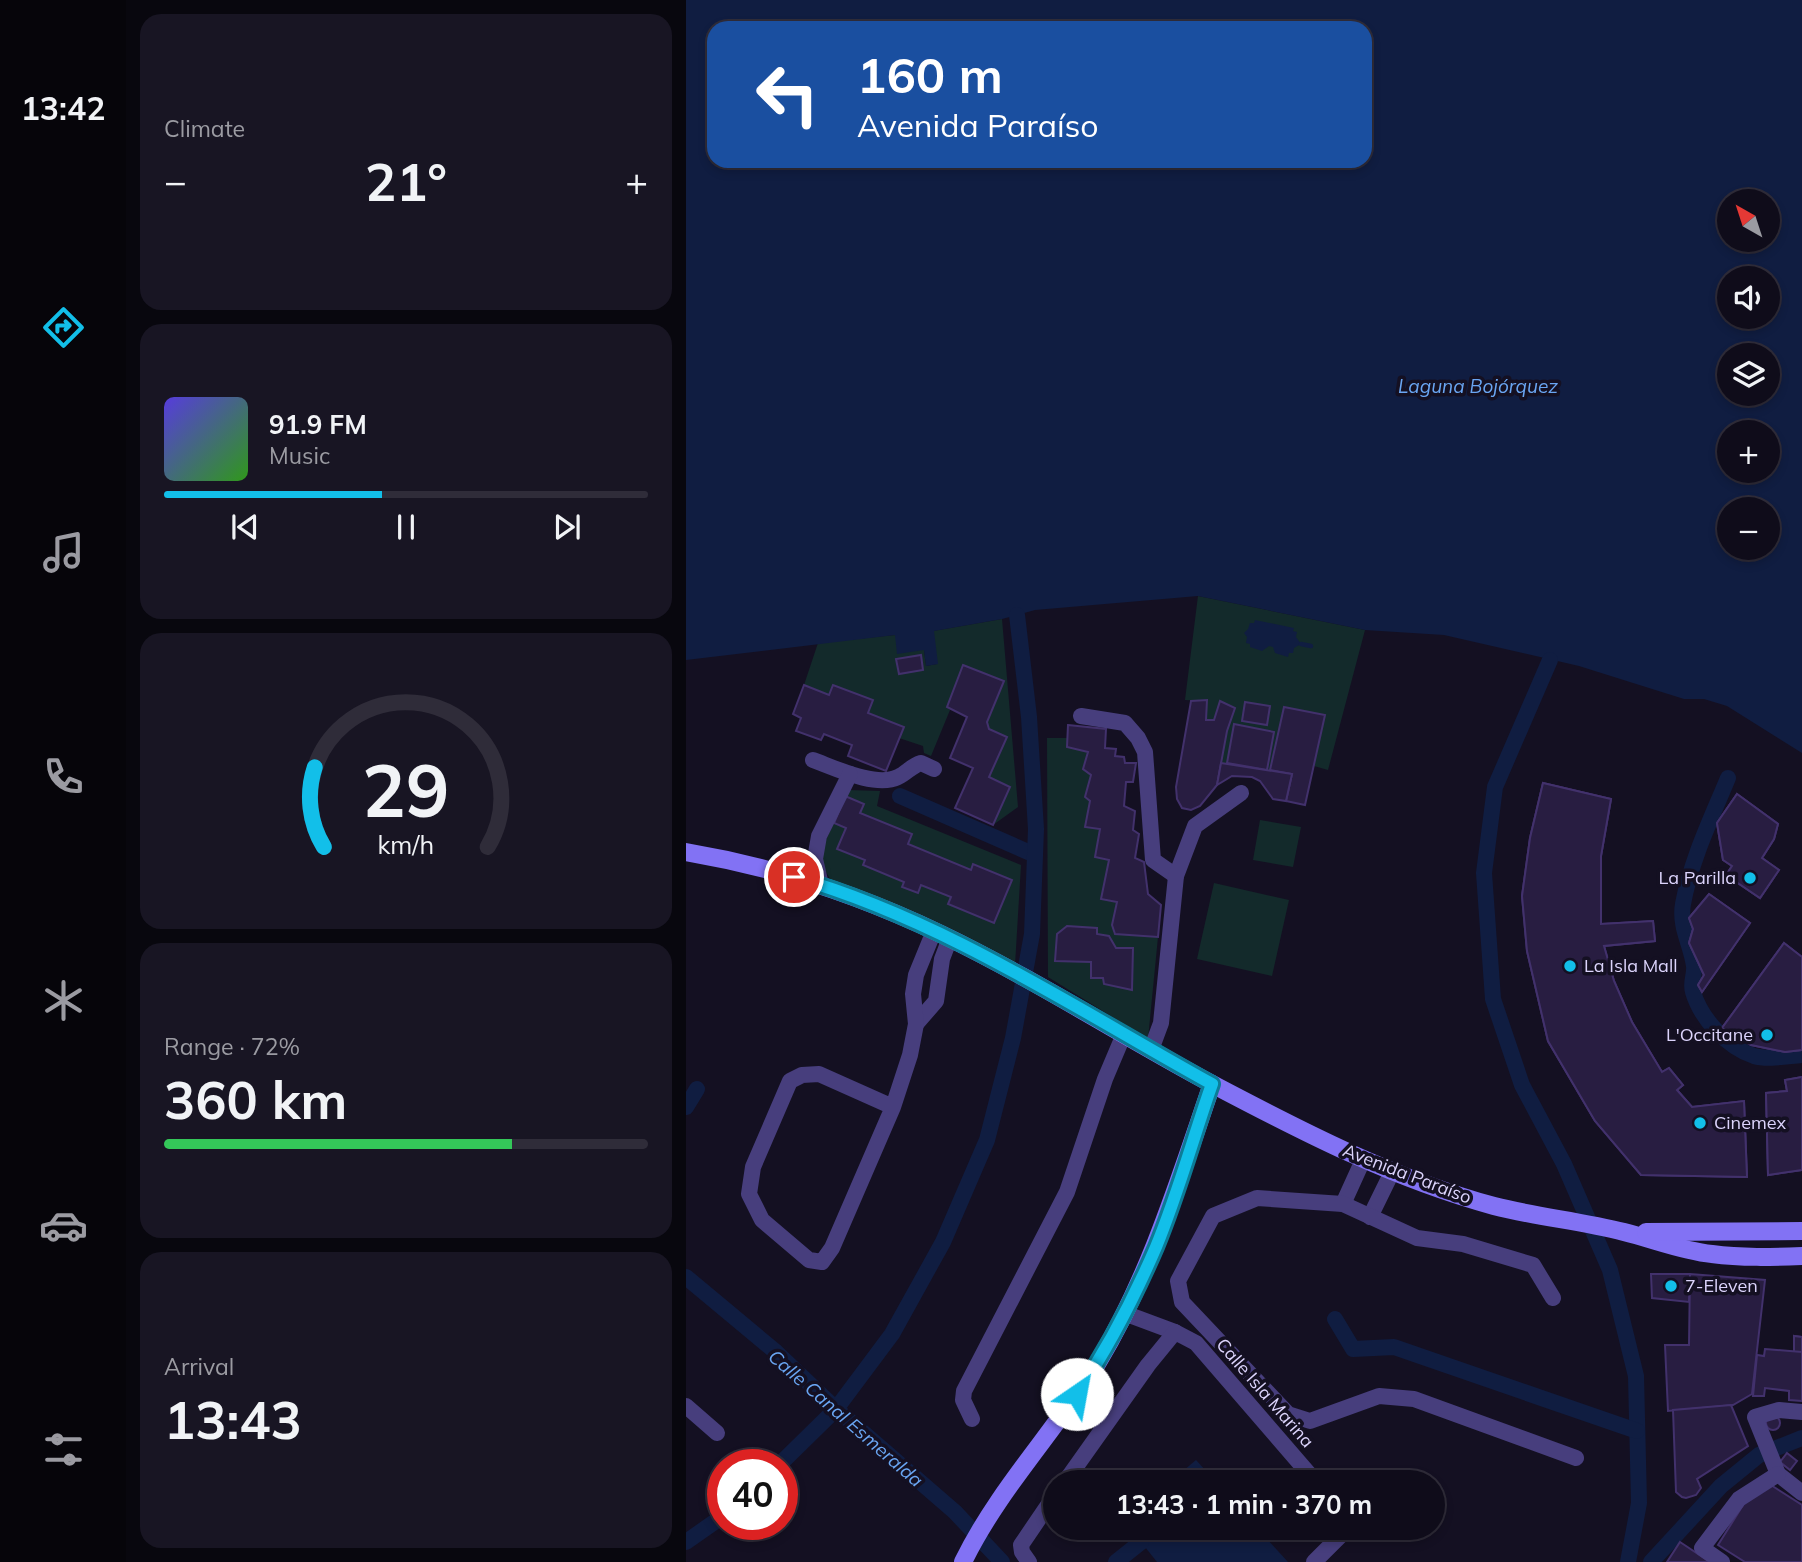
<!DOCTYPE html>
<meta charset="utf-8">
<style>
:root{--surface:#0f0c1a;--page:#181523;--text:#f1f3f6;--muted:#9b9ba2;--line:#2f2c39;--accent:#12bfe9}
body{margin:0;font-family:Mulish,sans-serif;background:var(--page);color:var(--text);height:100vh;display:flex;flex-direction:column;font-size:26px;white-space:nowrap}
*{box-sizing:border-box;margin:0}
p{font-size:23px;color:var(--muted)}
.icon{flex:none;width:38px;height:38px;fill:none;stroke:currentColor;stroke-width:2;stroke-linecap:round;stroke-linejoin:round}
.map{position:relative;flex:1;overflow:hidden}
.panel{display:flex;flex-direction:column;gap:14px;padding:14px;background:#08070e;width:560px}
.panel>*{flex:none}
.guide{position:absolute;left:21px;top:21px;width:665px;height:147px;border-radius:21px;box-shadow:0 4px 10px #0003,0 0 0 2px var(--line);background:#1a4fa0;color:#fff;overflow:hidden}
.needle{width:46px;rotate:321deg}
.controls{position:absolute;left:1031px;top:189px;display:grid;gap:14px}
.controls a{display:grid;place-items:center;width:63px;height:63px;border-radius:50%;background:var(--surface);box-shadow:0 4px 10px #0003,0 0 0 2px var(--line);font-size:35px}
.speed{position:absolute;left:21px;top:1449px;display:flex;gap:14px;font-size:35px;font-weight:700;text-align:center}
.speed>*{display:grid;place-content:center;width:91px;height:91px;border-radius:50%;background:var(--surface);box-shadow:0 4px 10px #0003,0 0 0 2px var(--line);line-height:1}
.speed .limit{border:10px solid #d22;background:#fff;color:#111}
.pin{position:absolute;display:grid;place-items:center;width:60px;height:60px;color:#fff;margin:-30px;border:4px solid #fff;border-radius:50%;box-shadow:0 2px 7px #0007}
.me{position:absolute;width:77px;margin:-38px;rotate:33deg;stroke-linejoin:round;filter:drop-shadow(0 0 5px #0008)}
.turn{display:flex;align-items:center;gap:24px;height:147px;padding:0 35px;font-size:32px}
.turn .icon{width:91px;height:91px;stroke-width:2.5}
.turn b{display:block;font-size:49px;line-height:60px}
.big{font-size:52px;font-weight:700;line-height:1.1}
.panel .widget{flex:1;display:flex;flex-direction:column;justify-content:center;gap:10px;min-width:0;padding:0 24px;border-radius:21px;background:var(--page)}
.panel .dial{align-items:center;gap:0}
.dial svg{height:182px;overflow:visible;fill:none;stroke:var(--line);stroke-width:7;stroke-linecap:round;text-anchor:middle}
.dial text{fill:var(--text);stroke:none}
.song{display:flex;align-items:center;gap:21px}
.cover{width:84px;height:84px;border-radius:10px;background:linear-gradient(135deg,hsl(250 70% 55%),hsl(110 70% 35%))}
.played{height:7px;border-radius:4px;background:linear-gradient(90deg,var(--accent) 45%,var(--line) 45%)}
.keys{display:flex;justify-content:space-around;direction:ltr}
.heat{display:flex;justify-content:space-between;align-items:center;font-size:38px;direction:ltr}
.charge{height:10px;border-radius:5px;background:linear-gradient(90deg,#34c759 72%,var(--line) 0)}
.trip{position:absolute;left:357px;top:1470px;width:402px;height:70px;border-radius:35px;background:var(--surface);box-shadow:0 4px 10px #0003,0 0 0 2px var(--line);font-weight:700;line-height:70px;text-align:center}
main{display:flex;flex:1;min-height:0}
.dock{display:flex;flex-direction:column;width:126px;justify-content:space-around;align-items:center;background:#06050a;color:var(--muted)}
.dock .icon{width:49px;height:49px}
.dock .selected{color:var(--accent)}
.dock b{font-size:32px;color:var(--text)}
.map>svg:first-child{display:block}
.green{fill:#132a2b}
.water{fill:#101d41;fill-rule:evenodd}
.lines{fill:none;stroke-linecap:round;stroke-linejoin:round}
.stream{stroke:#101d41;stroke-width:4.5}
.canal{stroke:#101d41;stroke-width:16}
.building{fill:#281d41;stroke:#42316c;stroke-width:2}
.street{stroke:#473e7d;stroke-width:16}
.secondary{stroke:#8272f4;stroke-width:18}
.route-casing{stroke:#0c7c97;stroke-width:18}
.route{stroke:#12bfe9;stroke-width:12}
.poi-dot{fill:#12bfe9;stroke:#141022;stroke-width:2.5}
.labels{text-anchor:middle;stroke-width:7;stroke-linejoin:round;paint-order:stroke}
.poi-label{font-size:18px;fill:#dcd4fc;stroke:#141022;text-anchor:start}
.street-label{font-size:18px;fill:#dcd4fc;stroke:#141022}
.water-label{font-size:19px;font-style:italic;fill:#6aa6f3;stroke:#141022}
</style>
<main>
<nav class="dock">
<b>13:42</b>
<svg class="icon selected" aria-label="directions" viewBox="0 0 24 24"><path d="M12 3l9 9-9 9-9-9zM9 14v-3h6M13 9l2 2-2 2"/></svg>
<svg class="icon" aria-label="music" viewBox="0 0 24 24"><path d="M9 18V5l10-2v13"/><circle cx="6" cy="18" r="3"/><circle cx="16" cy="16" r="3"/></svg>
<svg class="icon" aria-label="phone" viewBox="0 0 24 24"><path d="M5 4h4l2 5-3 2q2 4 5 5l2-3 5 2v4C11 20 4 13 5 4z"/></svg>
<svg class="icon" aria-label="climate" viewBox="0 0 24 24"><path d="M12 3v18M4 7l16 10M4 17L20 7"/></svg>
<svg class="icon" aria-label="car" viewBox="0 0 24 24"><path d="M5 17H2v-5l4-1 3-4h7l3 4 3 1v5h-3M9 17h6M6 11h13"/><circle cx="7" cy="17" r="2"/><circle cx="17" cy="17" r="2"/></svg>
<svg class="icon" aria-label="filters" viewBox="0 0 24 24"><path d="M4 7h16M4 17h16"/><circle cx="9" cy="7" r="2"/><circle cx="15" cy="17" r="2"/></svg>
</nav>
<section class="panel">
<div class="widget"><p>Climate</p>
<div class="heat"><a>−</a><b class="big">21°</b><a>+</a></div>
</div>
<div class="widget">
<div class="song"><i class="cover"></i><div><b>91.9 FM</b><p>Music</p></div></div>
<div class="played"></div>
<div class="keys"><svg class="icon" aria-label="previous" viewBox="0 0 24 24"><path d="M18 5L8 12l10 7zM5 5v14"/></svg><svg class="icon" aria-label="pause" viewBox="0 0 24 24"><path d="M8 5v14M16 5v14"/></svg><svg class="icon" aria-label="next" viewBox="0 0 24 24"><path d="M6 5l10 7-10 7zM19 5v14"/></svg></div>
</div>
<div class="widget dial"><svg viewBox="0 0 100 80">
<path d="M14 69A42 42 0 1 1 86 69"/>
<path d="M14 69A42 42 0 0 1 10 34" stroke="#12bfe9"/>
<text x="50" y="56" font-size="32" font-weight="700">29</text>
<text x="50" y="72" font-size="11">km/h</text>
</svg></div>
<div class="widget"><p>Range · 72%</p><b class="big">360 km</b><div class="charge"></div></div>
<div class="widget"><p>Arrival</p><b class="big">13:43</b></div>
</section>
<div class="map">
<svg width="1116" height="1562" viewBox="0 0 1116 1562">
<rect width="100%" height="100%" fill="#141022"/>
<!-- green -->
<g class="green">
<path d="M512 596 679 630 642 770 628 766 638 715 598 707 584 770H581L588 732 548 724 541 763H535L541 731 549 708 534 701 528 720H520V701L499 700Z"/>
<path d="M316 619 332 807 307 825 324 787 303 777 320 737 303 729 301 722 318 682 277 665 261 707 264 710 245 756 238 753 237 746 213 738 182 713 118 685 132 643 209 635 238 650 240 666 251 664 247 631Z"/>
<path d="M361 738H381V747L402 752 405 775 399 796 404 801 400 827 414 829 409 857 423 860 415 899 431 902 426 925 428 934 472 937 462 1039 362 977Z"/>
<path d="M162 790 194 791 191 806 335 865 329 965 146 882C130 858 136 847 148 823L160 828 152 849 179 860 178 865 218 882 217 887 231 893 235 885 265 897 262 904 308 923 326 880 288 864 285 870 222 844 174 813 178 804 159 796Z"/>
<path d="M574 820 615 827 607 867 567 860Z"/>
<path d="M528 883 603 900 586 976 511 959Z"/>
</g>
<!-- water -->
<g class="water">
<path d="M0 0H1116V753L1041 706 1018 699H998L893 666 758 635 679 630 512 596 349 610 316 619 248 631 252 664 240 666 238 650 211 654 209 635 0 660ZM28 28H679V161H28ZM1043 201H1082V240H1043ZM1043 278H1082V317H1043ZM1043 355H1082V394H1043ZM1043 432H1082V471H1043ZM1043 509H1082V548H1043Z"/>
<path d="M569 620 608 628 607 631 611 632 610 637 615 644 608 648 607 653H603L602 657 589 653 587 647 583 646 576 651 564 647V644L560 643 561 637 558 633 562 629 564 623H568Z"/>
<path d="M510 1460 530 1482H484Z"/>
<path d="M457 1528H571L602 1562H471L455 1542Z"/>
</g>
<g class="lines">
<!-- stream -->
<path class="stream" d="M615 644 625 646"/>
<!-- canal -->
<g class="canal">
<path d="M864 660 809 787 798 873 807 999 836 1085 878 1164 924 1270 950 1376 953 1503 942 1562"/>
<path d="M1042 778C1025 819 1005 860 997 904 993 927 1005 944 1008 966 1009 975 1004 983 1007 992 1015 1019 1041 1047 1068 1056 1082 1060 1102 1056 1116 1055"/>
<path d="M214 796 349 855"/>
<path d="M0 1107 11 1089"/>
<path d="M0 1277 90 1352 150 1409 269 1512 316 1562"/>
<path d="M649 1319 667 1349 708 1347 951 1431"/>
<path d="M93 1465 150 1409 206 1334 257 1242 301 1140 327 1038 346 934 350 829 343 717 331 615"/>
<path d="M0 1542 37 1516"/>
<path d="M430 1562 455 1542"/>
<path d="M965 1562 1035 1486 1073 1455 1116 1438"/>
</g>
</g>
<!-- building -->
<g class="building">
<path d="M235 655 237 670 213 674 210 659Z"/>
<path d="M277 665 318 681 301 722 303 729 321 737 303 777 324 787 307 825 269 808 287 768 264 758 281 717 261 707Z"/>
<path d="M118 685 143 695 147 685 187 700 182 713 218 727 200 771 162 756 166 745 138 734 135 740 110 731 115 718 107 714Z"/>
<path d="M521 700 520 720H528L534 701 549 708 541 731 531 785 514 806 505 810 496 808 491 799 490 787 505 701Z"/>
<path d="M559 702 584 706 581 725 556 721Z"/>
<path d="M598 707 639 715 619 805 600 801 606 774 584 770Z"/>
<path d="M548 724 588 732 581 770 541 763Z"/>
<path d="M382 725 420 729 419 748 430 749 429 756 438 757 439 763H450L447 782H440L438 806 449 811 447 830 453 834 449 858 458 862 462 894 475 905 472 937 429 934 426 925 431 902 415 899 423 860 409 857 414 829 399 827 404 801 399 797 405 775 397 769 402 752 381 747Z"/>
<path d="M535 763 606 774 600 801 587 799 574 781 566 777 546 776 531 785Z"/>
<path d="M857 783 925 799 915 856V924L967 921 969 941 918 946 928 981 946 1022 976 1072 983 1068 997 1085 991 1090 1006 1107 1058 1101 1061 1177 955 1175 909 1121 862 1041 841 951 836 896 844 838Z"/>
<path d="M857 783 925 799 915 856V924L967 921 969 941 918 946 928 981 946 1022 976 1072 983 1068 997 1085 991 1090 1006 1107 1058 1101 1061 1177 955 1175 909 1121 862 1041 841 951 836 896 844 838Z"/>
<path d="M1051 794 1092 824 1088 839 1076 858 1093 870 1074 898 1040 875 1046 866 1037 860 1031 823Z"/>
<path d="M1051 794 1092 824 1088 839 1076 858 1093 870 1074 898 1040 875 1046 866 1037 860 1031 823Z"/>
<path d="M159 796 178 804 174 813 226 834 222 844 285 870 287 864 326 880 308 923 262 904 265 897 235 885 232 893 216 887 218 882 177 865 179 860 151 849 160 828 148 823Z"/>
<path d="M1023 894 1064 923 1016 992 1012 985 1018 975 1003 943 1007 929 1003 918Z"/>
<path d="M1023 894 1064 923 1016 992 1012 985 1018 975 1003 943 1007 929 1003 918Z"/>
<path d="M381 926 411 928V934L423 936 430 948H447L446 990 418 984 417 978H405V962L369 961 371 934Z"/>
<path d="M1098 943 1116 957V1050L1099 1052 1065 1045 1036 1028Z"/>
<path d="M1098 943 1116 957V1050L1099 1052 1065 1045 1036 1028Z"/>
<path d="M1116 1077V1170L1082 1175 1080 1093 1101 1091 1099 1080Z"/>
<path d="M1116 1077V1170L1082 1175 1080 1093 1101 1091 1099 1080Z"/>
<path d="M965 1274H1004L1003 1302 966 1298Z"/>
<path d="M1004 1274 1079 1280 1066 1394 1047 1405 982 1411 979 1345H1003Z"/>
<path d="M1108 1336 1116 1337V1352H1108Z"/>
<path d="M1108 1336 1116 1337V1352H1108Z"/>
<path d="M1079 1349 1116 1352V1401L1103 1400V1391L1079 1388 1078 1396H1067L1071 1355 1078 1356Z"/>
<path d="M1045 1405 1062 1446 1011 1479 1015 1488 1010 1495 1000 1498 996 1497 990 1492 987 1410Z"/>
<circle cx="1087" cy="1423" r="7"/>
<path d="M1101 1453 1111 1461 1104 1470 1094 1462Z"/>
<path d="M1074 1478 1116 1505V1562H1059L1032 1545Z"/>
<path d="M994 1542 1024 1562H981Z"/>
</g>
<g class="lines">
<!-- street -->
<g class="street">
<path d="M395 716 439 723 452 738 459 752 467 860 490 876"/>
<path d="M127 760C149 768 190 788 212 777 221 773 225 766 235 763L248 769"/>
<path d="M135 885 129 859 133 836 164 774"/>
<path d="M230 1024 250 1001 256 959 264 938"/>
<path d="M465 1050 475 1023 490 876 509 826 555 793"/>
<path d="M207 1107 133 1074 116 1075 104 1081 67 1167 63 1194 76 1220 123 1260 136 1262 146 1248 207 1107 224 1055 230 1024 227 994 230 975 248 931"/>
<path d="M657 1204 677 1160"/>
<path d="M684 1217 706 1172"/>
<path d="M867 1298 847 1265 777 1244 731 1238 657 1204 571 1198 527 1216 492 1281 496 1302 602 1414 624 1421 693 1396 728 1399 890 1458"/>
<path d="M438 1313 489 1332"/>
<path d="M0 1406 31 1433"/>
<path d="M1116 1412 1093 1410 1069 1417 1092 1474 1116 1493"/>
<path d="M286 1419 277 1400 278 1391 381 1192 419 1079 438 1034"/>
<path d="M379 1482 462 1365 489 1332 510 1343 630 1482"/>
<path d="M343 1562 336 1552 335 1545 369 1495"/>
<path d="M628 1562 659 1531 660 1528"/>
<path d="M1036 1562 1016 1548 1053 1499 1092 1474"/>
</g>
<!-- secondary -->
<g class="secondary">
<path d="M0 852C89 867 176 896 257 935 350 980 436 1036 526 1084 617 1132 708 1179 808 1206 851 1217 895 1221 938 1232 967 1239 996 1251 1026 1254 1056 1258 1086 1257 1116 1256"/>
<path d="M960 1232 1116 1231"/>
<path d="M277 1562C312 1490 369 1431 411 1364 464 1276 493 1180 526 1084"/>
</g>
</g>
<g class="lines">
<defs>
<path id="route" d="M108 877C258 920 390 1009 526 1084 507 1138 492 1194 470 1247 448 1298 422 1348 391 1394"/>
</defs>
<!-- route casing -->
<use href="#route" class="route-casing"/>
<!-- route -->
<use href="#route" class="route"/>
</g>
<!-- markers -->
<g class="poi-dot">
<circle cx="1064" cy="878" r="7"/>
<circle cx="884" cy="966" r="7"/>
<circle cx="1081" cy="1035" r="7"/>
<circle cx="1014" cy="1123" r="7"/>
<circle cx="985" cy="1286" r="7"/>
</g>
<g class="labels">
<!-- poi labels -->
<g class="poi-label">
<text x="1050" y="884" text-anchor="end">La Parilla</text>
<text x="898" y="972">La Isla Mall</text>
<text x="1067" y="1041" text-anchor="end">L'Occitane</text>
<text x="1028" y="1129">Cinemex</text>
<text x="999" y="1292">7-Eleven</text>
</g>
<!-- street labels -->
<g class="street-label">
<text transform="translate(721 1174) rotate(21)" y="6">Avenida Paraíso</text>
<text transform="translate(579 1393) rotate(49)" y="6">Calle Isla Marina</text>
</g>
<!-- water labels -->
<g class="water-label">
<text x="792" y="393">Laguna Bojórquez</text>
<text transform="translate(160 1418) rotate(41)" y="7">Calle Canal Esmeralda</text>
</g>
</g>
</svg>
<div class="controls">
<a><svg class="needle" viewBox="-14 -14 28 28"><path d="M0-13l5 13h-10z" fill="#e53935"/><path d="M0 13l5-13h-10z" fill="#9b9ba2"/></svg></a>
<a><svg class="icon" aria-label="sound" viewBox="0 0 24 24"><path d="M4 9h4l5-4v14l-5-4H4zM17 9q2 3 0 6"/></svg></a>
<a><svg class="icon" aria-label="layers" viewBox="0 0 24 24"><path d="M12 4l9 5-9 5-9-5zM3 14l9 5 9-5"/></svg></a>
<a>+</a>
<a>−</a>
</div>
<div class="speed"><div class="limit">40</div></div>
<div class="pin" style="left:108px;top:877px;background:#d93025"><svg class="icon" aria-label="arrive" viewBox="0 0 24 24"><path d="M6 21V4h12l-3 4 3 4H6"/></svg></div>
<svg class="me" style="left:391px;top:1394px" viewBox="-20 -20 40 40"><circle r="19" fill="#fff"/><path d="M0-13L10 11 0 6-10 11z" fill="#12bfe9"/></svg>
<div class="trip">13:43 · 1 min · 370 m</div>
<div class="guide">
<div class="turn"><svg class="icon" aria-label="left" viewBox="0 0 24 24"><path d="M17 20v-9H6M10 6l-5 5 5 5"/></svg><div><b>160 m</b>Avenida Paraíso</div></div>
</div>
</div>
</main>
